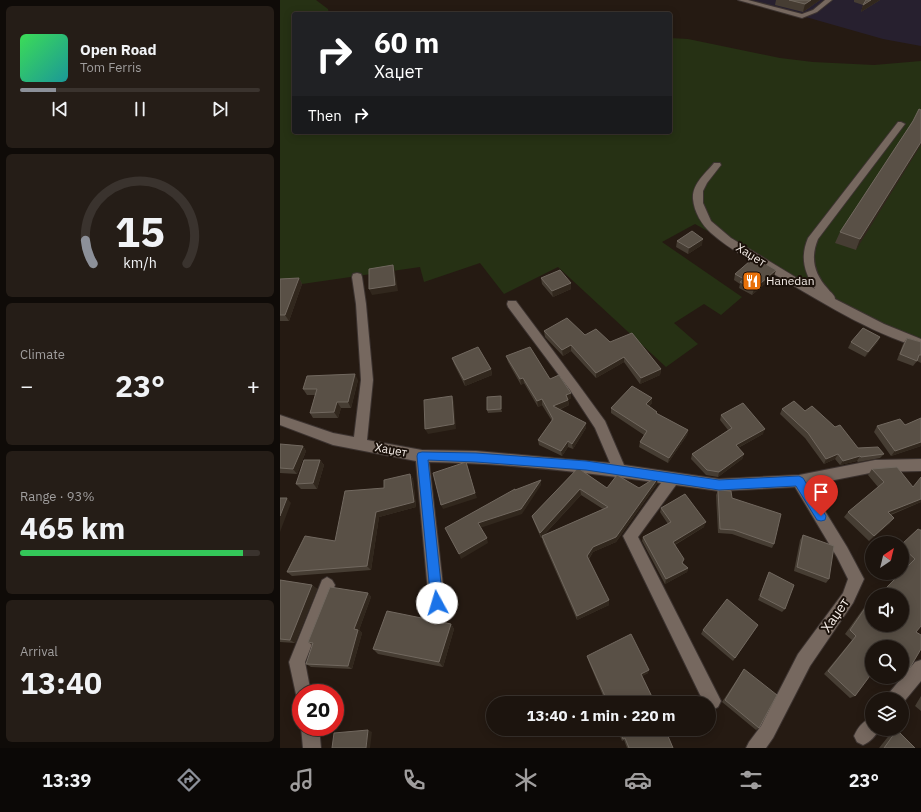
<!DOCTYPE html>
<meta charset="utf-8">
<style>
:root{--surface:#1c140e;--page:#251d17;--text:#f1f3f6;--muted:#a09e9e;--line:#3a332e;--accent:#8c9099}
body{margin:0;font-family:"IBM Plex Sans",sans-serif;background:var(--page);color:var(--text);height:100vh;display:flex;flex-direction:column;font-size:15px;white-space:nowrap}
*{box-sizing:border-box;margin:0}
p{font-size:13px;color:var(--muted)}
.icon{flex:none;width:22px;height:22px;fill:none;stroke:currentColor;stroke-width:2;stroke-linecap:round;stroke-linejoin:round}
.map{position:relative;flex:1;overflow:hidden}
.panel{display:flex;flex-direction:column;gap:6px;padding:6px;background:#0f0b08;width:280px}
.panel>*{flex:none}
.banner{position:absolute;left:12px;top:12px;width:380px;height:122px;border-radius:4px;box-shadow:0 2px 10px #0003,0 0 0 1px var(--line);background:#202124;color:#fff;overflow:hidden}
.needle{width:26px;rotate:35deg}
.buttons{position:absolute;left:585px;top:536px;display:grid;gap:8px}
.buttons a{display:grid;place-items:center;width:44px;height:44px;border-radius:50%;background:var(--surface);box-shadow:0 2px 10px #0003,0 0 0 1px var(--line);font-size:20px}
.speed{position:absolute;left:12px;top:684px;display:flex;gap:8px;font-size:20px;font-weight:700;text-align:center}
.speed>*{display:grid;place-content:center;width:52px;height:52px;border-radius:50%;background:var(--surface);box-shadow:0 2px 10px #0003,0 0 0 1px var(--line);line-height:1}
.speed .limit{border:6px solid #d22;background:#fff;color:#111}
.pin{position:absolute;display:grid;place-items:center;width:34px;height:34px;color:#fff;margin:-41px -17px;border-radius:50% 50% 50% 0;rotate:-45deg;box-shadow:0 0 4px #0007}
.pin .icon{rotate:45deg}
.me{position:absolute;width:44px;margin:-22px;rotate:354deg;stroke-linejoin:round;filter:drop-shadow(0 0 3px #0008)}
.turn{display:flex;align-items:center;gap:14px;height:84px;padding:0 16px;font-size:18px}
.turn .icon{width:52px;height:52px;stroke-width:2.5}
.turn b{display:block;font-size:28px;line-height:34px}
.then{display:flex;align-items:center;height:38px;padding:0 16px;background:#0003;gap:8px;font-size:15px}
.big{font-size:30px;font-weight:700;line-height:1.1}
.panel .tile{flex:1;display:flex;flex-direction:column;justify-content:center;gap:6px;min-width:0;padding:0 14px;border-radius:6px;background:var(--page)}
.panel .dial{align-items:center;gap:0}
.dial svg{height:104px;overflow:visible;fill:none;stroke:var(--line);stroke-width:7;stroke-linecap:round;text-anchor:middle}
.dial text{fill:var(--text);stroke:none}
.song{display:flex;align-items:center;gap:12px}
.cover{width:48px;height:48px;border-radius:6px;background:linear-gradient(135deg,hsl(130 70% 55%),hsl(180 70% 35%))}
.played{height:4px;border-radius:2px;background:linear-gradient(90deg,var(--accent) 15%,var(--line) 15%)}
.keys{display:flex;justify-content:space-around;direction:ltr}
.heat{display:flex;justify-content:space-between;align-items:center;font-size:22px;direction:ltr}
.charge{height:6px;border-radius:3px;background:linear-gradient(90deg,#34c759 93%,var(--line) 0)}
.trip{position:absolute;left:206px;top:696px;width:230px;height:40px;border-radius:20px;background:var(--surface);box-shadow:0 2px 10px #0003,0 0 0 1px var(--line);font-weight:700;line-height:40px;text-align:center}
.tab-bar{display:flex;height:64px;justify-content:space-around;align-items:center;background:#0b0806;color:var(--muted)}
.tab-bar .icon{width:28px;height:28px}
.tab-bar .active{color:var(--accent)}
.tab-bar b{font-size:18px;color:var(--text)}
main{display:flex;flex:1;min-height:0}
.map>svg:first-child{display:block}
.industrial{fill:#27202f}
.green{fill:#263114}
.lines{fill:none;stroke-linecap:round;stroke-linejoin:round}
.minor-casing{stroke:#3c3330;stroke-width:2}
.minor{fill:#76685f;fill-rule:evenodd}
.wall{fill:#463d33;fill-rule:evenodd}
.shaded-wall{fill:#31271d}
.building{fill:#595046;stroke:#71685f}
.route{fill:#1a73e8;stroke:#114b97}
.labels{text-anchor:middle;stroke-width:4;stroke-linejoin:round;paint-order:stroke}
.street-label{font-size:12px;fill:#f3ebe6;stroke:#1b110a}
.poi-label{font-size:12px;fill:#f3ebe6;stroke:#1b110a;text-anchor:start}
.near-street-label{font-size:14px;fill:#f3ebe6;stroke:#1b110a}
</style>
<main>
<section class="panel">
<div class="tile">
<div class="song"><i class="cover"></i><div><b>Open Road</b><p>Tom Ferris</p></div></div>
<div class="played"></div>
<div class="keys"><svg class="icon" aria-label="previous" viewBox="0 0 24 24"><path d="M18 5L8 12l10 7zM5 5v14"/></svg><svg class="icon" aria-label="pause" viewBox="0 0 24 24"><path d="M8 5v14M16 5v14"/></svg><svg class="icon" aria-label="next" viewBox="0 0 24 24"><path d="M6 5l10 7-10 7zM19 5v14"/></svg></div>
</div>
<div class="tile dial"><svg viewBox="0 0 100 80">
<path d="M14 69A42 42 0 1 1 86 69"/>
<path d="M14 69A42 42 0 0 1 8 51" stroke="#8c9099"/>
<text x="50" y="56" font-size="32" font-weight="700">15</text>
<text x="50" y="72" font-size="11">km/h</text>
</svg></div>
<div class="tile"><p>Climate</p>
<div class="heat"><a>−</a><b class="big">23°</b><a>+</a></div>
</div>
<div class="tile"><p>Range · 93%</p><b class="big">465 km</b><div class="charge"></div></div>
<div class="tile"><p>Arrival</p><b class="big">13:40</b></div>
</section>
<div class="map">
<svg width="641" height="748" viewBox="0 0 641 748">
<rect width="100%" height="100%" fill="#251a12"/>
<!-- industrial -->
<path class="industrial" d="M466 0H641V46L603 39Z"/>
<!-- green -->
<path class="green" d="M0 0H36L48 9 49 14H14V132H390V38L408 39 500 58 533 62 594 65 641 61V344L560 306 415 224 382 242 462 297 441 315 424 304 394 323 418 344 386 367 278 267 224 294 200 263 144 282 140 267 22 284 0 285Z"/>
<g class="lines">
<defs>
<g id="minor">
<path d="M458 0H468L522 14 533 10 545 0H552L537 12 522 18Z"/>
<path d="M618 122H621L625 124 538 239C530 258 534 274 548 289 551 293 555 295 555 299L604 324 641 339V348C588 332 540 301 492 273 472 261 449 249 431 233 422 225 414 212 413 199 412 184 425 174 434 163H440L441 165 427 183 423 191V203L431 221 451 238 535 289C524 272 520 257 528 238Z"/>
<path d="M77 273 81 274 82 277 86 304 93 380 87 440 142 450 196 451 330 463 315 428 290 390 228 307 227 304 228 301H236L298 384 325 421 344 465 439 479 519 475 595 460 641 459V471L595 472 529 485 567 547 584 579 573 603 530 666 493 738 486 748H466L469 742 481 726 518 654 563 593 568 579 557 557 515 487 439 491 396 485 358 537 438 695 441 701 438 707 432 710 429 708V703H424L343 536 381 483C304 472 227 463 149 462L165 603 162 608 157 611 152 608 149 603 136 461 53 445 0 425V415L53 433 74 437 81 380 76 304 72 277 73 274Z"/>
<path d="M47 577 52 580 55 585 25 662 31 693H21V701L17 699 9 662 42 580Z"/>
<path d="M641 660V681L622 704V699H606L609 693 635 662Z"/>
<path d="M592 717V729H599C596 736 590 742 583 745L577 742 574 736C578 727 583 721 592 717Z"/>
<path d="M21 727H39L41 748H23Z"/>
</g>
</defs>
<!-- minor casing -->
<use href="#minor" class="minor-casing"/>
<!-- minor -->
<use href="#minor" class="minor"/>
</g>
<!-- wall -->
<g class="wall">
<path d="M496 0H540L523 12 495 5Z"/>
<path d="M574 0H600L581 12 583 5 574 2Z"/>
<path d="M633 121 576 250 555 243 560 232Z"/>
<path d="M397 241 422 245 408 254 396 247Z"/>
<path d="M455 274 494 276 472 295 459 288 460 284 454 280Z"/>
<path d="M19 278 22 284 9 321H0V279Z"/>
<path d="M261 278 291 283V289L273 297 262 284Z"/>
<path d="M264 331 305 335 330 342 381 369 380 375 360 384 344 362 316 378 291 351 283 356 265 337Z"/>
<path d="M600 337 597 343 585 357 568 348 571 342Z"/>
<path d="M627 338 641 342V363L637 361 633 366 617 360 623 344Z"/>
<path d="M226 356 270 379 291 393V398L288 400 289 405 279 410 306 428 293 449 288 447 282 456 259 445 258 440 272 421 262 405 258 407 244 383 241 385 228 362Z"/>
<path d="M172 358 211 369 212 375 185 386 174 364Z"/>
<path d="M78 380 71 408H61L58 418H33L30 413 35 395H27L23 389Z"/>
<path d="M221 396 222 398V412L208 413 207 410Z"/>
<path d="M372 403 369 406 377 412V414L408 430 407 435 388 463 359 447 360 442 364 435 331 413V408Z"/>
<path d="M502 409 525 411 578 448 604 454 600 458 578 462 577 461 560 465 555 459 544 464 525 438 500 414Z"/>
<path d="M441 415 483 434 458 448 464 454 462 459 438 477 426 475 411 459 412 454 448 430 440 420Z"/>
<path d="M641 418V446L611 456 594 432 597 426 625 425Z"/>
<path d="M0 444 23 446 26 451 17 474 0 473Z"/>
<path d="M40 460 44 465 37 489H21L16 484Z"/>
<path d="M298 468 327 488H359L377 484 336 542 313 552 309 559 329 600V605L297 620 263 542 262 538H261L254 522 252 516ZM301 495 323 509 264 535Z"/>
<path d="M592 469 641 502 611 515 610 523 589 541 564 517 568 512 598 487 588 475Z"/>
<path d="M130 474 133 479 136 507 99 517 91 570 12 576 7 572 55 541 104 488Z"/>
<path d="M438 490 452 498 494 544 492 548 452 534 438 533 436 495Z"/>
<path d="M381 508 424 527 395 545 403 563 408 568 407 572 385 584 362 541 363 537 388 524 380 512Z"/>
<path d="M640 530 636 632 625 676 619 679 617 677H622V647H592L575 696 570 698 544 674 572 640 565 634 588 602 592 598V625L622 595H599L620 573H622V571L629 564 622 557V544Z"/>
<path d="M523 535 549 579 546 583 514 571 520 540Z"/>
<path d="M489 572 505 609 502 612 478 600 487 577Z"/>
<path d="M0 580 32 585 37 589 15 643 0 642Z"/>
<path d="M88 593 91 597 79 630 82 633 72 669 31 667 26 664 32 645 28 642Z"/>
<path d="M171 624 174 629 163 667 98 654 93 649Z"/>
<path d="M478 625 453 661 421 634 423 630Z"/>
<path d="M307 656 368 673 362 676 375 703H326L308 660Z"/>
<path d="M464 669 479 728 476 730 442 702Z"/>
<path d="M641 696V711L635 706Z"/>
<path d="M337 729H385L393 748H347L344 740 342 741Z"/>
<path d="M617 730 635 748H599L611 733Z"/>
</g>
<!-- shaded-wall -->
<g class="shaded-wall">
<path d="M531 0H540L523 12 525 4Z"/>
<path d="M591 0H600L581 12 583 5Z"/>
<path d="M641 142V145L576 250 580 239Z"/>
<path d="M423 239 422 245 408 254 409 248Z"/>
<path d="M113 265 115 271 118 291 92 295 89 289Z"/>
<path d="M496 270 494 276 472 295 474 289Z"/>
<path d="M19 278 22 284 9 321 5 315Z"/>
<path d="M291 283V289L273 297 272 291Z"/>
<path d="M600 337 597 343 585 357 588 352Z"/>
<path d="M291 345V351L283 356 282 350Z"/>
<path d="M344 357V362L316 378V373Z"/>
<path d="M211 369 212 375 185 386 184 380Z"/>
<path d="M381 369 380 375 360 384 361 378Z"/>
<path d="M75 374 78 380 71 408 68 402Z"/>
<path d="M243 378 244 383 241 385 240 379Z"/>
<path d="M291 393V398L288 400 289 405 273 412V406L286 395Z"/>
<path d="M172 396 174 402 176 429 148 434 145 429Z"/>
<path d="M221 396 222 398V412L221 409Z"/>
<path d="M372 398V403L365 410 366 404Z"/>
<path d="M262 399V405L258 407 257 401Z"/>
<path d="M57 402 61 408 58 418 54 412Z"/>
<path d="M306 423V428L293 449 292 444Z"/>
<path d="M485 429 483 434 454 450 456 445Z"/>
<path d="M408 430 407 435 388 463 389 458Z"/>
<path d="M288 441V447L282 456 281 451Z"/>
<path d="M641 442V446L611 456 615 451Z"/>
<path d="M23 446 26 451 17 474 13 469Z"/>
<path d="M464 454 462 459 438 477 439 472Z"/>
<path d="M558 454 555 459 544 464 546 459Z"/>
<path d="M580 456 577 461 560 465 563 461Z"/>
<path d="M40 460 44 465 37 489 33 483Z"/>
<path d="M186 462 197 498 163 509 161 505Z"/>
<path d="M130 474 133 479 136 507 99 517 91 570 87 566 96 512Z"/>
<path d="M378 478 377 484 336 542 313 552 307 561V556L313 547Z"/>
<path d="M261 480V485L242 514 200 528 198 523Z"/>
<path d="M300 489 301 495 261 538 260 533Z"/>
<path d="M7 498 11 503 0 532V516Z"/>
<path d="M641 499V502L603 517 608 512Z"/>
<path d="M614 518 610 523 589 541 594 536Z"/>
<path d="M426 522 424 527 392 546 393 542Z"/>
<path d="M207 538 208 543 181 559 179 554Z"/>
<path d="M408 568 407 572 385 584 386 579Z"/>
<path d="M32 585 37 589 15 643 10 640Z"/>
<path d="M88 593 91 597 79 630 82 633 72 669 68 666 74 629Z"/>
<path d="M329 600V605L297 620V616Z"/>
<path d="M171 624 174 629 163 667 159 662Z"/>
<path d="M369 670 368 673 360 677 361 674Z"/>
<path d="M88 730 92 732 90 748H86Z"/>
</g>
<!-- building -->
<g class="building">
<path d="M509 0H531L525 4Z"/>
<path d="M586 0H591L583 5Z"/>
<path d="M639 109 641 110V142L580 239 560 232 633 121Z"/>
<path d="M412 231 423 239 409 248 397 241Z"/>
<path d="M477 259 496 270 474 289 460 282 464 279 455 274 470 261 474 262Z"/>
<path d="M113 265 115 285 89 289V269Z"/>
<path d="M280 270 291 283 272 291 261 278Z"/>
<path d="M19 278 5 315H0V279Z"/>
<path d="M287 318 305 335 316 329 330 342 352 333 381 369 361 378 344 357 316 373 291 345 282 350 264 331Z"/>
<path d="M583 328 600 337 588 352 571 342Z"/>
<path d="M627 338 641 342V355H639L637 361 620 354Z"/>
<path d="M198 347 211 369 184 380 172 358Z"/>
<path d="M250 347 270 379 279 375 291 393 286 395 288 400 273 406 306 423 292 444 288 441 281 451 258 440 273 419 262 399 257 401 243 378 240 379 226 356Z"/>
<path d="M75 374 68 402H57L54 412 30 413 37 389H23L27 376Z"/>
<path d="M352 386 372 398 366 404 377 412 376 413 408 430 389 458 360 442 367 431 331 408Z"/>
<path d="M172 396 174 424 145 429 144 400Z"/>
<path d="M221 396V409L207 410V397Z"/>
<path d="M514 401 525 411 532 406 555 427 560 425 578 448 598 447 604 454 581 457 580 456 563 461 558 454 546 459 528 433 502 409Z"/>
<path d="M463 403 485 429 456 445 464 454 439 472 427 470 412 454 452 428 441 415Z"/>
<path d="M641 418V442L615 451 597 426 620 419 625 425Z"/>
<path d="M0 444 23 446 13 469 0 468Z"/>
<path d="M24 460H40L33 483 16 484Z"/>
<path d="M186 462 195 493 161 505 153 473Z"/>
<path d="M617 467 633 487 641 477V499L608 512 614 518 594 536 568 512 604 482 592 469Z"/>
<path d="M298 468 327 488 337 475 359 488 375 478H378L336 537 313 547 307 556 329 600 297 616 262 536 328 507 300 489 260 533 252 516Z"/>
<path d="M130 474 134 502 96 512 87 566 7 572 25 536 55 541 65 491 104 488V480Z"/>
<path d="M261 480 241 509 198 523 207 538 179 554 165 528 235 489V490Z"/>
<path d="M438 490 451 491 452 498 501 514 494 544 454 530 440 529Z"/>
<path d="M405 494 426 522 393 542 404 559 402 563 408 568 386 579 363 537 391 522 381 508Z"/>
<path d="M0 498H7L0 516Z"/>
<path d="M638 529 640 530H641V626L636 632 641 635V649L625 676 622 674V647H592V673L575 696 548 671 576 636 570 630 592 598V625H622V595H599L621 573H622V572L635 559 622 547V544Z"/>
<path d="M523 535 554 546 549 579 517 567Z"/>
<path d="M489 572 514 585 505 609 480 596Z"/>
<path d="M0 580 32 585 10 640 0 639Z"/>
<path d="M50 587 88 593 74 629 78 630 68 666 26 664 33 643 28 642Z"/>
<path d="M447 599 478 625 455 658 423 630Z"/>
<path d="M107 611 171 624 159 662 93 649Z"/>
<path d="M351 634 369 670 361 674 375 703H328L307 656Z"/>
<path d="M464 669 497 695 479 728 445 700Z"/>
<path d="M339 729H385L393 748H349L345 738 343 739Z"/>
<path d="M88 730 86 748H52L54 733Z"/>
<path d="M617 730 635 748H604Z"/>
</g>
<!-- route -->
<path class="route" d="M142 452 196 453 306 461 439 480 519 476 523 478 546 516 545 520 541 521 537 520 516 486 439 490 306 470 196 462 148 460 163 603 161 607 157 609 153 607 151 603 137 456 138 453Z"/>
<!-- icons -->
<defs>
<symbol id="restaurant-square" viewBox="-11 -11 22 22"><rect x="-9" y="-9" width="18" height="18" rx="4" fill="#e8710a" stroke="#1b110a"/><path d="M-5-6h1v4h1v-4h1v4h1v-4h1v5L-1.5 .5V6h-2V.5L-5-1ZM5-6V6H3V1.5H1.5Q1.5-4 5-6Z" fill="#fff"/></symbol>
</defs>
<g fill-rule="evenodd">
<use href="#restaurant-square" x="461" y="270" width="22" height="22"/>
</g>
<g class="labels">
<!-- street labels -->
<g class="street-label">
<text transform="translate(471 255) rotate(32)" y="4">Хаџет</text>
<text transform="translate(111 450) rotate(10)" y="4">Хаџет</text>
</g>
<!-- poi labels -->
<g class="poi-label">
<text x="486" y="285">Hanedan</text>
</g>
<!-- near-street labels -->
<g class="near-street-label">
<text transform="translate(555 615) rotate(-56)" y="5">Хаџет</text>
</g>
</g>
</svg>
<div class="buttons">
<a><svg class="needle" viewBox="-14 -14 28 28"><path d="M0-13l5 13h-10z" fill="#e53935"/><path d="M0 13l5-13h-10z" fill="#a09e9e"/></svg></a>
<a><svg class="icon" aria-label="sound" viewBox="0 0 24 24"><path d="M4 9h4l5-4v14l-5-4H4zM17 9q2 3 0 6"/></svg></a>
<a><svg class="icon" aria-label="search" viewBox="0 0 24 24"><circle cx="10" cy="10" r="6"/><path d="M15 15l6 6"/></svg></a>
<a><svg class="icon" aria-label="layers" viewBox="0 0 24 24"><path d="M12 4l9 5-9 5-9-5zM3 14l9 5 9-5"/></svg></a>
</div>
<div class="speed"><div class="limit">20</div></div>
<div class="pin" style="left:541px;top:516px;background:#d93025"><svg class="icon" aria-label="arrive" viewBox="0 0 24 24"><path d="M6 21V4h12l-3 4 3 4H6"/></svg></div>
<svg class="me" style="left:157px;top:603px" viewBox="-20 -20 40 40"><circle r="19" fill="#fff"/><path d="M0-13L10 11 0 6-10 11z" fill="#1a73e8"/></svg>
<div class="trip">13:40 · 1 min · 220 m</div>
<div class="banner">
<div class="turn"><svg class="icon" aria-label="right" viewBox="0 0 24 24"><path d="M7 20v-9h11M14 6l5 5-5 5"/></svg><div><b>60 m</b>Хаџет</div></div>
<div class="then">Then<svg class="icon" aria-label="right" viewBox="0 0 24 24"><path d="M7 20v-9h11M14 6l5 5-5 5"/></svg></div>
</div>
</div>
</main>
<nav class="tab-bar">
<b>13:39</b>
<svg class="icon active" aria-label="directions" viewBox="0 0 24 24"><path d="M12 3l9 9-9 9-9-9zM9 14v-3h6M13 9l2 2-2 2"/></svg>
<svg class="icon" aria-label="music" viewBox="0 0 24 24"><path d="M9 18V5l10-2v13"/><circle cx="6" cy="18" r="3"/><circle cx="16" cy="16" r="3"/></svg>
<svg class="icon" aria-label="phone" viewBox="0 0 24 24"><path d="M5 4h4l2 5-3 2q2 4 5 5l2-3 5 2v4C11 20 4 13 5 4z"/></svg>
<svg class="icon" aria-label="climate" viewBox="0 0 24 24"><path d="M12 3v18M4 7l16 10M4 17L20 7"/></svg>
<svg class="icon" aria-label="car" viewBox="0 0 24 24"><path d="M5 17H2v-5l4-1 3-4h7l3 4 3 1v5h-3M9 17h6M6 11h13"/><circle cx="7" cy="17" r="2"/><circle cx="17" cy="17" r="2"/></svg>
<svg class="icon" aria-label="filters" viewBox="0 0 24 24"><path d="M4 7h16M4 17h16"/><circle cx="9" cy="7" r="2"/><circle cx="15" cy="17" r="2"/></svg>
<b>23°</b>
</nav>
